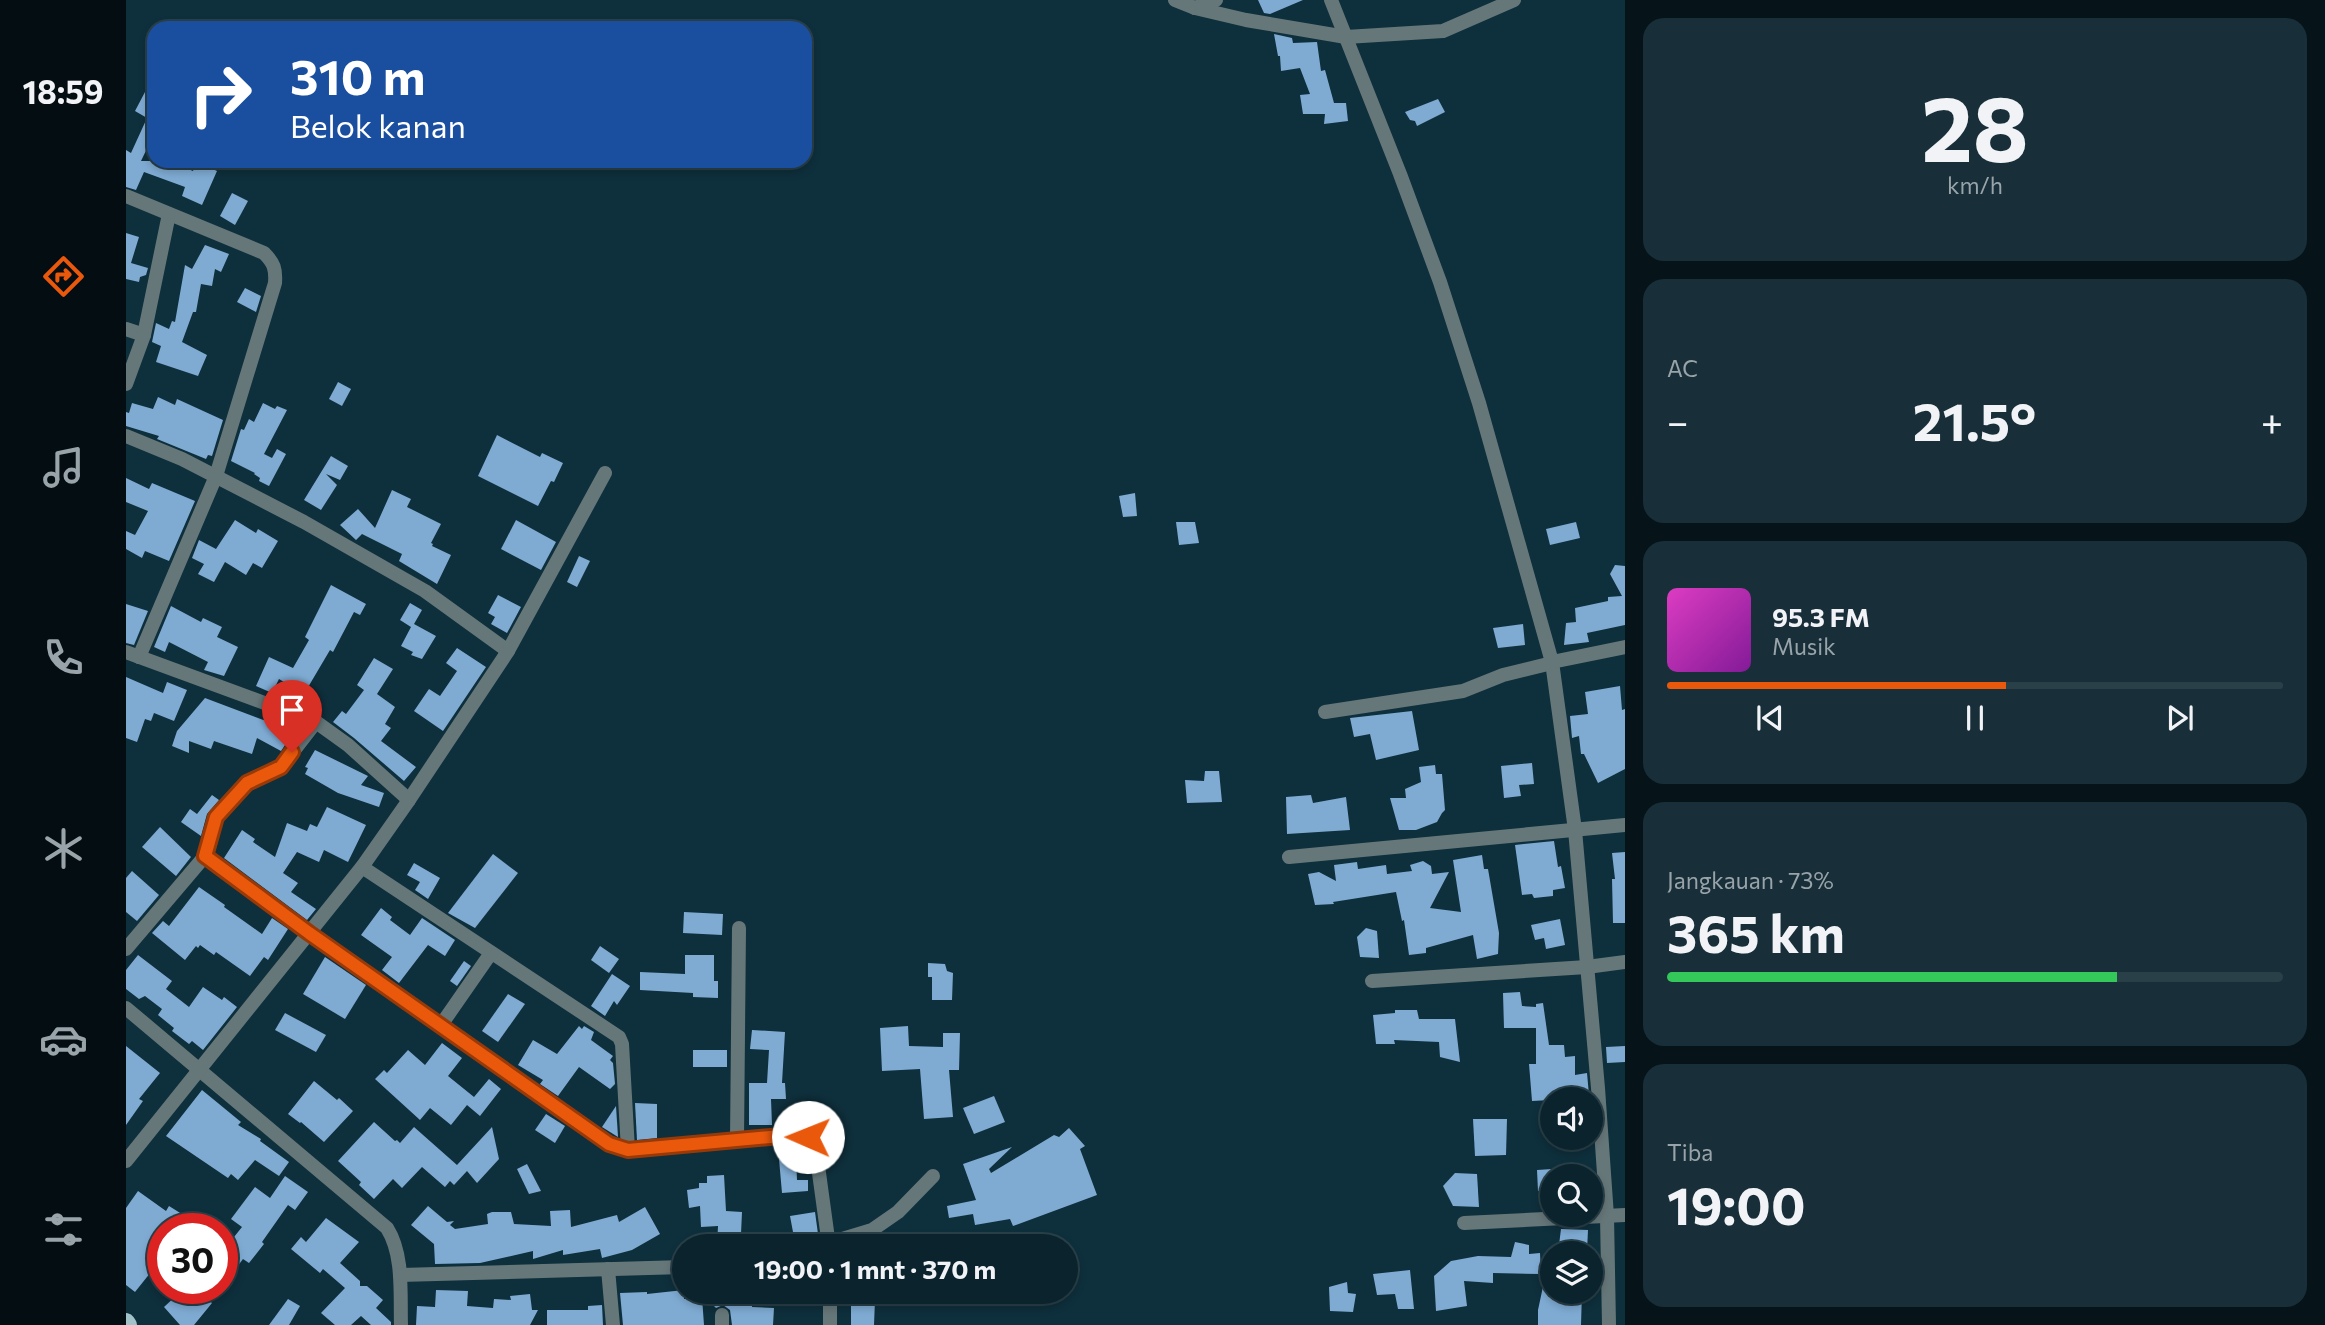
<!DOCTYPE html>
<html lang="id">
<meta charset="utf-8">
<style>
:root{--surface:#0a232d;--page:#182f39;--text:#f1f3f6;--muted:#99a4aa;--line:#2a4049;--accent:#ea580c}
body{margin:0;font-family:Commissioner,sans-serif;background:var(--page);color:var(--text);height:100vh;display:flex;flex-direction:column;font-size:26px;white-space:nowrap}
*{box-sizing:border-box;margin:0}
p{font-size:23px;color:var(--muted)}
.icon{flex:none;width:38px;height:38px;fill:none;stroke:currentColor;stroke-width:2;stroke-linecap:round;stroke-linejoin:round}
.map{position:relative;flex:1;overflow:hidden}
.drawer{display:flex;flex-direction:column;gap:18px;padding:18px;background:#061319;width:700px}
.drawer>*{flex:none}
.banner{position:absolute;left:21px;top:21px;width:665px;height:147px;border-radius:21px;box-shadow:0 4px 10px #0003,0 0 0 2px var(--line);background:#1a4fa0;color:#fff;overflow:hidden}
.controls{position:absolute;left:1414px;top:1087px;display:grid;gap:14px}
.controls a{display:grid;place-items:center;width:63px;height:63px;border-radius:50%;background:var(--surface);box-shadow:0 4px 10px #0003,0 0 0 2px var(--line);font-size:35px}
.speed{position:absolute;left:21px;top:1213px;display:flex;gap:14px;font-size:35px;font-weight:700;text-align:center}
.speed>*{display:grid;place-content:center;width:91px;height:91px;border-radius:50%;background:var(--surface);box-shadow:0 4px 10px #0003,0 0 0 2px var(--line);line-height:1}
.speed .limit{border:10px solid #d22;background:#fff;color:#111}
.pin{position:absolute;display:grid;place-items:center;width:60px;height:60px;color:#fff;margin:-72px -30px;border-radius:50% 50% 50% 0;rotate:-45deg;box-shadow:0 0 7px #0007}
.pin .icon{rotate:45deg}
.me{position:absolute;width:77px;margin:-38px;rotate:271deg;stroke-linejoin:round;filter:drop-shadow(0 0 5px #0008)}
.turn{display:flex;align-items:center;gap:24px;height:147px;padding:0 28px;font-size:32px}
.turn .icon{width:91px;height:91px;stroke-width:2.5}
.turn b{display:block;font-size:49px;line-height:60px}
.big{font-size:52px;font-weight:700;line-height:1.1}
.drawer .card{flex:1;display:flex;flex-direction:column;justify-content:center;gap:10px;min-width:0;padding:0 24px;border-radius:21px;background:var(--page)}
.drawer .dial{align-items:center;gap:0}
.dial b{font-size:91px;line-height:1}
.song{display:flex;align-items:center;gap:21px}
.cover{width:84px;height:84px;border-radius:10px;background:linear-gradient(135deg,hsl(310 70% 55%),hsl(290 70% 35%))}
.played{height:7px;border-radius:4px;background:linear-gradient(90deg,var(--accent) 55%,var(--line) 55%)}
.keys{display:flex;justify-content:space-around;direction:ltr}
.heat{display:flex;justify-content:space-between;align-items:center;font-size:38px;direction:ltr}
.charge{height:10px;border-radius:5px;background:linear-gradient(90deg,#34c759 73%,var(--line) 0)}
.trip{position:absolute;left:546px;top:1234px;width:406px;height:70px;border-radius:35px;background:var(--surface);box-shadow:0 4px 10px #0003,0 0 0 2px var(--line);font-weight:700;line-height:70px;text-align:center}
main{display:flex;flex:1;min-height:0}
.menu{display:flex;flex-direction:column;width:126px;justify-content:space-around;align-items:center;background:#040e12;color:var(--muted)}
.menu .icon{width:49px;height:49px}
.menu .selected{color:var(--accent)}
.menu b{font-size:32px;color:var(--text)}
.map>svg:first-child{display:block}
.building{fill:#7fabd3}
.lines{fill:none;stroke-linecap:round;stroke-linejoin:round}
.street{stroke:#667779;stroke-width:14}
.primary{stroke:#a0c2c8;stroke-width:18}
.route-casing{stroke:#983908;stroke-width:18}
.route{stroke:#ea580c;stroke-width:12}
</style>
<main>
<nav class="menu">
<b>18:59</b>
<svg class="icon selected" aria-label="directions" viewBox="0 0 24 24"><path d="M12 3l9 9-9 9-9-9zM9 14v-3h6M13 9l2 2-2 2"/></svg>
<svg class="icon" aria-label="music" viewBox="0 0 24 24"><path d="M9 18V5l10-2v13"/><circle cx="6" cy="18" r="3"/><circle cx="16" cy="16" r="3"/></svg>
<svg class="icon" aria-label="phone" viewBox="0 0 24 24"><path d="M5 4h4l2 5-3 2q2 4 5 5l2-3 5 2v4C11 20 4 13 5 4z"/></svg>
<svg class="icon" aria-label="climate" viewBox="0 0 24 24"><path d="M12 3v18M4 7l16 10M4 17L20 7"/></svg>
<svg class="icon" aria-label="car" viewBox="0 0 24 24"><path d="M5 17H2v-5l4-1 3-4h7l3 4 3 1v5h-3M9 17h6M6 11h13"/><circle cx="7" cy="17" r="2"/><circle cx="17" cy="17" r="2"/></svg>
<svg class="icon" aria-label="filters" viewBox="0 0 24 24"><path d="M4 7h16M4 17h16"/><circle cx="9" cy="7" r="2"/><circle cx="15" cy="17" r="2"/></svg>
</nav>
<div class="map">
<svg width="1499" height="1325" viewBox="0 0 1499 1325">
<rect width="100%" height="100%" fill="#0e2f3c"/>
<!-- building -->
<g class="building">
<path d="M1132 0H1177L1144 14 1138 13Z"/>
<path d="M1148 34 1166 38 1167 43 1191 42 1195 71 1199 70 1208 103H1220L1222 121 1198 124 1199 114H1177L1174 95 1184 94 1174 68 1155 71 1154 56H1152Z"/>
<path d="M19 92 28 97V134L15 161H42L67 171 71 162 91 171 76 205 56 196 59 187 18 172 10 190 0 187V150L5 153 21 118 9 111Z"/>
<path d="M1312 99 1319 112 1291 126 1289 121 1284 120 1279 112Z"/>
<path d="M106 193 122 201 109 225 94 216Z"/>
<path d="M0 233 13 237 5 263 22 268 20 275 14 277 13 282 0 279Z"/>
<path d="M79 245 103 254 95 272 89 269 86 286 75 284 70 312H67L56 342 81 355 72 376 30 362 35 346 26 342 30 323 43 329 46 321 49 322 59 265 66 269Z"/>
<path d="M119 288 135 296 130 312 111 302Z"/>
<path d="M212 382 225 389 216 406 203 399Z"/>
<path d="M32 397 49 405 51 399 97 420 86 456 82 455 80 459 31 439 33 436 0 426V412L3 413 6 403 27 409Z"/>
<path d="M137 403 149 409 151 406 161 410 138 454 146 458 151 449 160 454 143 486 133 481 134 478 128 474 129 473 105 461 115 429 118 430 123 419 128 422Z"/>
<path d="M371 435 414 457 416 453 437 463 428 482 425 481 412 506 352 476Z"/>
<path d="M205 456 222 466 214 480 200 474 211 485 195 510 178 500Z"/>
<path d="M0 478 23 489 26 483 69 501 43 561 19 551 16 558 0 549V531L9 535 22 511 0 502Z"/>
<path d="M266 490 285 499 281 507 315 524 305 543 307 544 306 546 325 555 311 584 273 561 276 554 236 534 230 540 214 525 232 509 249 528Z"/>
<path d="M1009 493 1011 516 997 517 993 496Z"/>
<path d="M109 520 130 533 132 529 152 541 136 568 127 563 120 575 99 562 88 582 72 574 78 564 66 558 73 540 90 549Z"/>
<path d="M390 520 430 542 415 570 375 549Z"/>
<path d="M1050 522H1069L1073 543 1053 545Z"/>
<path d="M1450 522 1454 538 1424 545 1420 529Z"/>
<path d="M453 556 464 561 451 587 441 582Z"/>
<path d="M1489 565 1499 566V625L1461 633 1463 642 1438 645 1440 623 1450 622 1449 608 1482 601V597L1496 596 1484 574Z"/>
<path d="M205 585 240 604 234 615 228 612 207 652 204 650 178 694 153 679 146 693 130 686 143 657 167 668 183 640 179 637Z"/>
<path d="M372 595 395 607 381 633 365 624 369 617 362 613Z"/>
<path d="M284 603 296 610 288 624 310 636 296 659 285 655 287 652 275 646 285 627 274 620Z"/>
<path d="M0 604 22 611 8 645 0 643Z"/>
<path d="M45 606 75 622 77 618 96 627 91 637 112 647 98 676 78 670 82 662 43 642 39 652 28 647Z"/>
<path d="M1397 624 1399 645 1372 648 1367 628Z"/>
<path d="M331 648 360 667 317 731 288 711 303 689 314 696 331 671 320 663Z"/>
<path d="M248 658 267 669 251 694 269 707 259 724 265 728 255 741 290 767 278 781 228 738 207 722 216 711 220 714 238 690 231 685Z"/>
<path d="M0 677 37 693 41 682 61 690 48 721 28 713 25 721 19 719 11 742 0 738Z"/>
<path d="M1494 686 1496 710 1499 709V769L1472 783 1458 754H1455L1453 736 1446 738 1444 716 1462 714 1459 692Z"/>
<path d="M79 698 148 724 151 718 172 726 155 751 131 738 126 754 88 741 85 749 63 741V753L46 746 51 731Z"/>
<path d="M1286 711 1293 750 1250 760 1244 734 1228 737 1224 718Z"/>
<path d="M189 750 242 776 235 785 258 793 253 807 212 793 179 774 182 768 179 767Z"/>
<path d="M1406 763 1408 784 1393 785 1395 796 1378 798 1375 766Z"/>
<path d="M1309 765 1310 774H1316L1319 810 1316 813 1311 822 1290 830H1273L1264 798H1280L1279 789 1295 782 1293 767Z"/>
<path d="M1079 771H1093L1096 802 1061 803 1059 780 1078 781Z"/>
<path d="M86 795 93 800 81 814 75 836 55 822 64 809 71 814Z"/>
<path d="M1185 795 1187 803 1220 797 1224 830 1161 834 1160 797Z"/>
<path d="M201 807 240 825 222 862 198 850 193 862 171 852 157 873 172 883 165 892 190 909 181 920 98 858 116 830 129 839 127 842 149 857 161 823 181 831 184 824 191 827Z"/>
<path d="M34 827 65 857 50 876 16 847Z"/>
<path d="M1428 841 1432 867 1435 866 1439 888 1427 890V896L1408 898 1406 894 1396 895 1389 845Z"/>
<path d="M1499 852V923H1487L1486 879H1489L1486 853Z"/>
<path d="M367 854 392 873 349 928 322 913Z"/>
<path d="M1356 855 1358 869H1362L1373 933 1372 954 1351 959 1347 935 1300 948V953L1283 955 1278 920 1276 921 1270 892 1207 902 1208 904 1189 905 1182 874 1193 872 1210 881 1208 865 1231 862 1232 869 1260 865 1261 874 1286 871 1284 865 1297 861 1305 866 1306 874 1323 872 1304 908 1335 912 1327 860Z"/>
<path d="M288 863 314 878 302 899 289 890 294 882 281 875Z"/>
<path d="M6 871 33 895 11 921 0 912V878Z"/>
<path d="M73 887 99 905 98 907 136 934 146 918 162 929 142 960 138 957 124 976 90 952 88 955 74 945 72 948 70 946 59 960 26 933 37 921 43 926Z"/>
<path d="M255 908 266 917 264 920 284 935 296 918 329 940 319 956 302 945 273 983 256 970 266 957 235 935Z"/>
<path d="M558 912 597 914 596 935 557 933Z"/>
<path d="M1434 919 1439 945 1420 949 1418 938 1409 940 1405 925Z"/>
<path d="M1240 928 1251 931 1253 958 1234 957 1231 937Z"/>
<path d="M474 946 493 959 483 973 465 960Z"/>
<path d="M12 955 46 981 40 989 63 1007 77 987 96 1000 98 997 111 1007 77 1050 66 1041 63 1044 46 1031 48 1028 32 1015 36 1009 19 996 13 999 0 989V970Z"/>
<path d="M559 955H588V981H592V998L567 997V993L514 990V972L559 974Z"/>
<path d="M199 957 240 985 219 1019 177 994Z"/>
<path d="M338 961 345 966 331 986 324 981Z"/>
<path d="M802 963 819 964 821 971 827 973 826 1000H806V977H802Z"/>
<path d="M486 974 504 986 491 1005 488 1001 479 1016 465 1006Z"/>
<path d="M1394 992 1396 1006 1410 1007V1004L1417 1003 1423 1045H1438L1439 1057 1449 1056V1075L1461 1073 1463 1095H1445L1444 1099 1406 1101 1403 1064H1410V1028H1378L1377 993Z"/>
<path d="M382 994 399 1004 372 1042 356 1031Z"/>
<path d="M1269 1010H1291L1293 1019H1329L1334 1062 1314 1057 1313 1042 1268 1040 1269 1044H1250L1247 1015 1269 1013Z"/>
<path d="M159 1013 200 1035 190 1052 149 1030Z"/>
<path d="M453 1026 456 1029 458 1026 468 1032 465 1040 487 1056 484 1060 487 1063 489 1084 484 1089 453 1067 432 1096 414 1084 417 1080 392 1065 407 1040 431 1054Z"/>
<path d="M782 1026 783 1046 817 1047V1033H834L833 1070H823L827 1117 798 1119 794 1069 756 1071 754 1028Z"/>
<path d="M626 1030 659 1032 656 1083H659L660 1099H645L646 1125H623V1083H641L643 1050 624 1049Z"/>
<path d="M316 1043 336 1058 322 1076 348 1097 363 1079 375 1089 354 1116 341 1105 325 1125 304 1108 294 1120 249 1079 258 1070 261 1073 282 1050 299 1065Z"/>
<path d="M0 1046 34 1073 13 1099 17 1101 0 1125Z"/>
<path d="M1499 1046V1062L1481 1063 1480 1047Z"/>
<rect x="567" y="1050" width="34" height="17"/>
<path d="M188 1081 211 1100 213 1098 227 1111 198 1142 175 1122 174 1123 162 1114Z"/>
<path d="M76 1090 115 1122 112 1125 135 1139 134 1141 163 1162 153 1176 129 1160 112 1180 105 1174 102 1178 40 1136Z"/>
<path d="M868 1096 879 1122 848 1134 837 1108Z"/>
<path d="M509 1103 531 1104V1138L511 1140Z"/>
<path d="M490 1106 492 1137 476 1127Z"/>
<path d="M420 1114 439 1126 429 1143 409 1130Z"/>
<path d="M1347 1119H1381L1380 1155 1349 1156Z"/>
<path d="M248 1122 269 1141 271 1140 274 1143 288 1127 331 1165 366 1127 373 1159 351 1183 341 1171 328 1185 324 1181 319 1187 296 1167 276 1188 267 1179 248 1199 233 1185 235 1182 212 1161Z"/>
<path d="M943 1128 959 1146 954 1149 971 1195 887 1226 884 1219 849 1225 847 1214 823 1218 821 1206 850 1200 837 1164 886 1147 863 1169 865 1173 928 1135 933 1137Z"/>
<path d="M670 1157 671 1180H682V1191L656 1193 653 1159Z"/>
<path d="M401 1164 415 1191 403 1194 391 1169Z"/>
<path d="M1426 1169V1188L1412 1191 1411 1170Z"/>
<path d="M1329 1173 1351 1174 1353 1207 1327 1206 1317 1186Z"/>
<path d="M598 1175 600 1211 616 1212 615 1234 667 1232 664 1216 689 1212 692 1234 682 1236 683 1244 675 1246H591L592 1226 575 1227 574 1206 563 1208 561 1190 573 1188V1183H581V1176Z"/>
<path d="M159 1176 182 1192 169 1210 162 1205 136 1242 138 1244 123 1263 117 1259 96 1287V1252L116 1227 105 1219 129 1187 144 1198Z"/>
<path d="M12 1191 40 1211 43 1206 67 1221 62 1228H57L47 1222 42 1228H37V1236L20 1260 29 1267 9 1292 0 1285V1208Z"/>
<path d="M302 1206 321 1222 328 1221 324 1225 329 1229 362 1224 361 1214 366 1212H385L388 1224 425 1226 424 1211 444 1210 445 1227 491 1215 493 1222 519 1207 534 1234 506 1250 476 1258 474 1249 437 1255V1250L407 1259V1251L354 1263 309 1264 308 1244 285 1225Z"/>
<path d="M200 1218 233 1242 214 1263 234 1281V1286H241L257 1300 250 1308 265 1322V1325H245L235 1316 225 1325H209L195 1313 219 1288 197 1269 194 1273 165 1249 175 1237 180 1242Z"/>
<path d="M1435 1229 1462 1230 1461 1251 1432 1253Z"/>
<path d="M1389 1242 1403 1245V1254L1414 1253 1415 1274 1367 1273V1283L1338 1281 1341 1306 1310 1311 1308 1276 1325 1261 1352 1256 1385 1257Z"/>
<path d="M1421 1268 1426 1269V1292H1456L1455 1325H1412V1310Z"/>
<path d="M1284 1270 1288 1309H1272L1269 1294 1251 1295 1247 1274Z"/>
<path d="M1221 1282 1222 1293 1230 1294 1227 1312 1204 1311 1203 1287Z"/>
<path d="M44 1288H68L86 1303 68 1325H54L38 1307 52 1294Z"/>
<path d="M310 1290 342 1291 341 1306 367 1308 368 1299 385 1300 384 1296 404 1294 406 1310H412L404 1325H290L291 1306 309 1307Z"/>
<path d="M558 1290V1299L576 1297 578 1325H497L494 1293 521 1292V1294Z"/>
<path d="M574 1292H626V1307L648 1308 647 1325H606L604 1310 597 1305 590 1308Z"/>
<path d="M162 1299 174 1306 163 1325H143Z"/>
<path d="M725 1300H749L748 1325H725Z"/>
<path d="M476 1305 477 1325H421V1310H462V1306Z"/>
</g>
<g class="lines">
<!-- street -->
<g class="street">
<path d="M1049 0 1069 8 1120 20 1220 37 1317 31 1388 0"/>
<path d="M1205 0 1274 174 1314 282 1353 403 1426 662 1449 830 1472 1088 1481 1216 1483 1325"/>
<path d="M1069 8 1090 0"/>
<path d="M0 196 138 253C148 263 150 269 149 283L90 476 13 657"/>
<path d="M0 329 18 335 0 384"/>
<path d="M18 335 43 214"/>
<path d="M0 436 56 459 178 522 299 591 382 651"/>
<path d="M0 652 190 722 222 745 283 800"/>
<path d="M1426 662 1499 647"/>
<path d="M1199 712 1337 691 1377 675 1426 663"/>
<path d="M79 856 183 933 483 1144 502 1150 666 1135 682 1137 690 1151 703 1246"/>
<path d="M1163 857 1499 825"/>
<path d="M236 867 493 1037 496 1044 502 1150"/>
<path d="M0 949 79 856 90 817 121 783 155 767 190 722"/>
<path d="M1246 981 1461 967 1499 962"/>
<path d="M0 1008 261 1228C278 1255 274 1294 275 1325"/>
<path d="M315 1025 365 953"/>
<path d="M611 1140 613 928"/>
<path d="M0 1161 236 867 283 800 382 651 479 473"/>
<path d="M1338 1223 1499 1215"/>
<path d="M703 1243 746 1230 772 1212 807 1176"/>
<path d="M482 1269 487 1325"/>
<path d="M274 1275 558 1267"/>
<path d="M704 1292V1325"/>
<path d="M596 1315V1325"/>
</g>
<!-- primary -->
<path class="primary" d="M0 1322 2 1325"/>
</g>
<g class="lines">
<defs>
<path id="route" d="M166 752 155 767 121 783 90 817 79 856 183 933 483 1144 502 1150 666 1135 682 1137"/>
</defs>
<!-- route casing -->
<use href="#route" class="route-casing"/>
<!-- route -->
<use href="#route" class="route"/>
</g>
</svg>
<div class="controls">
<a><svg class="icon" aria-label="sound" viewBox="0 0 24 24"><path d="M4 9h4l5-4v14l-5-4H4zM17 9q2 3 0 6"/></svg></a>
<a><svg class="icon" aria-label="search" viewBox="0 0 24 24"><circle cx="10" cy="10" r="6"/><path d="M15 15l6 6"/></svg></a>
<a><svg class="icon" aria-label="layers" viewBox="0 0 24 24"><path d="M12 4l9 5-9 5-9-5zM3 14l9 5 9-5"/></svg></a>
</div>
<div class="speed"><div class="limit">30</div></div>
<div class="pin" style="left:166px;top:752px;background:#d93025"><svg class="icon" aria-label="arrive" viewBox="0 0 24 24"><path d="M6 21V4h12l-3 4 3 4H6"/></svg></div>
<svg class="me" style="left:682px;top:1137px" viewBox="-20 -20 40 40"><circle r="19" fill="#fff"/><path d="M0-13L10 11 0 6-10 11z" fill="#ea580c"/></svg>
<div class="trip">19:00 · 1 mnt · 370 m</div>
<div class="banner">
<div class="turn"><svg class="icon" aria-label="right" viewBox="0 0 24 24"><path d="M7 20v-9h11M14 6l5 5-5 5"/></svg><div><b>310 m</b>Belok kanan</div></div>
</div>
</div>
<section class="drawer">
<div class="card dial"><b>28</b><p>km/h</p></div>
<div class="card"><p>AC</p>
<div class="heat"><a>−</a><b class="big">21.5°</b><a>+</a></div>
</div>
<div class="card">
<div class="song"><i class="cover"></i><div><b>95.3 FM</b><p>Musik</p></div></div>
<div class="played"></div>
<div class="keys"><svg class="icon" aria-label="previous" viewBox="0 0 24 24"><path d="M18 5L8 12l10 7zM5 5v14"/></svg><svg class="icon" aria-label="pause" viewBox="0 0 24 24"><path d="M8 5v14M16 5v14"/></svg><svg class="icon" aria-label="next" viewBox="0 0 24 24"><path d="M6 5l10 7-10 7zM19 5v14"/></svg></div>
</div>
<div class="card"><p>Jangkauan · 73%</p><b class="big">365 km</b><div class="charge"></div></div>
<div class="card"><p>Tiba</p><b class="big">19:00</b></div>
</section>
</main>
